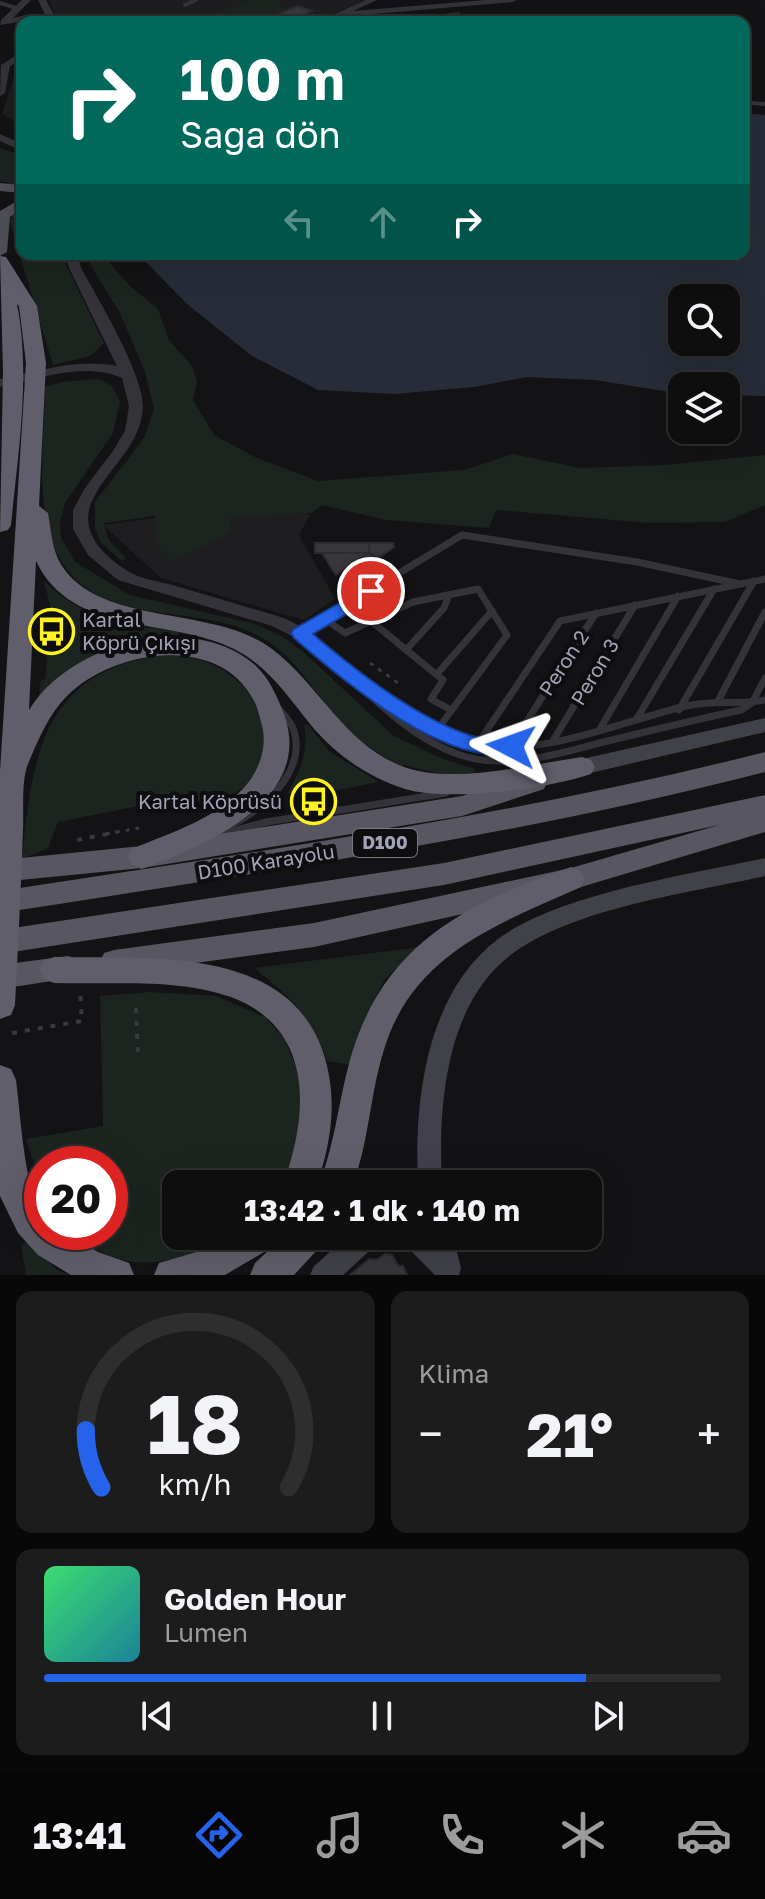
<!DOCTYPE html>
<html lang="tr">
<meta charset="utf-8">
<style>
:root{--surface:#0e0e0f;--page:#1c1c1d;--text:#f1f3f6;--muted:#9b9c9e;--line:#2e2e2f;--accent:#2563eb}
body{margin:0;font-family:"Golos Text",sans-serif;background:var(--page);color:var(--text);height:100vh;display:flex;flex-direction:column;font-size:30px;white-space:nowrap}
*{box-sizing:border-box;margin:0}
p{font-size:26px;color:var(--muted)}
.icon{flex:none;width:44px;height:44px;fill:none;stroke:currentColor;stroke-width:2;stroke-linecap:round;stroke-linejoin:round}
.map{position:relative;height:1275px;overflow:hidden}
.sheet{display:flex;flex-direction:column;gap:16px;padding:16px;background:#080808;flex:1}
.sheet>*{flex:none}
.hud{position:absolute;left:16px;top:16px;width:734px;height:244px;border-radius:16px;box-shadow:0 8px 32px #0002,0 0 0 2px var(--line);background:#00695c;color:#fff;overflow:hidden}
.buttons{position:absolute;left:668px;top:284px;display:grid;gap:16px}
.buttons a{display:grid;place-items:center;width:72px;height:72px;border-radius:16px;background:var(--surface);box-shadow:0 8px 32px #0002,0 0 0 2px var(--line);font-size:40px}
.speed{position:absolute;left:24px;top:1146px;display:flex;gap:16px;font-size:40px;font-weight:700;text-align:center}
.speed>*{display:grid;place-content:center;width:104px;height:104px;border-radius:50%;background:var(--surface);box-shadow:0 8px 32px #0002,0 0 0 2px var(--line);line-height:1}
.speed .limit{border:12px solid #d22;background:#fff;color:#111}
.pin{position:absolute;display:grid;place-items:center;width:68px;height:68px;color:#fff;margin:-34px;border:4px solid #fff;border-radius:50%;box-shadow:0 2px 8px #0007}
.me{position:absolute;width:88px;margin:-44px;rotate:274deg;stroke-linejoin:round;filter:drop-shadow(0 0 6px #0008)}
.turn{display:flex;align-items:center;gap:28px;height:168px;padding:0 32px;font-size:36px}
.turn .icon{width:104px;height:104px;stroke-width:2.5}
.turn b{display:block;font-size:56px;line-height:68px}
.lanes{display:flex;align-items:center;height:76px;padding:0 32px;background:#0003;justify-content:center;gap:40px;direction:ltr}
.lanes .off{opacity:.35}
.big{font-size:60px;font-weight:700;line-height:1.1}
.sheet .card{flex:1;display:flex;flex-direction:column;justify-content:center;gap:12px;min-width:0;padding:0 28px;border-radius:16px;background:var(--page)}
.sheet .dial{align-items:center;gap:0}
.dial svg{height:208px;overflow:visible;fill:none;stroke:var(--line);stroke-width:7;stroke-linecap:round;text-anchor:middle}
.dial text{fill:var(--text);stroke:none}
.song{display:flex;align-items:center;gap:24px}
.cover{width:96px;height:96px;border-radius:12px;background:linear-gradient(135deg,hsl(140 70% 55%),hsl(190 70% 35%))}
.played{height:8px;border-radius:4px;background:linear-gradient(90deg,var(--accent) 80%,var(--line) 80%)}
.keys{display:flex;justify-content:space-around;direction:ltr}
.heat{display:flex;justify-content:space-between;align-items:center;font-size:44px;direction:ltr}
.sheet .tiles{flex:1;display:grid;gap:16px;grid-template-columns:1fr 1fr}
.card:last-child{grid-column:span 2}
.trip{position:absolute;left:162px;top:1170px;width:440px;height:80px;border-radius:16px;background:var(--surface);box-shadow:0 8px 32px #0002,0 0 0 2px var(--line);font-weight:700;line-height:80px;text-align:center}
.menu{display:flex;height:128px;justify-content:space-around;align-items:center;background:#060606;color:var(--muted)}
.menu .icon{width:56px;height:56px}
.menu .on{color:var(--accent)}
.menu b{font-size:36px;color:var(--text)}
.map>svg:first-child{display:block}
.built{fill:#1e1e21}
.green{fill:#1c241f}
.water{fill:#272c38;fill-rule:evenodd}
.building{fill:#37373c;stroke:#2d2c30;stroke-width:2}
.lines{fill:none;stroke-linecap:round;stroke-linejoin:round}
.path-far1{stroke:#393940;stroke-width:3;stroke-dasharray:4 6;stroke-linecap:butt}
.path{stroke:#393940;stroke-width:4;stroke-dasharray:5 8;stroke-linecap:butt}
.service-far2{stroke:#343339;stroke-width:4}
.service-far1{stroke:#343339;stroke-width:7}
.service{stroke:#343339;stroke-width:9}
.minor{fill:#343339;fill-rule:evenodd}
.tertiary{fill:#343339;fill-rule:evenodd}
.secondary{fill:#414149;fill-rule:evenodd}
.primary{fill:#4f4f58;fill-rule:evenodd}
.trunk{fill:#575661;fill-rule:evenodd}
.motorway{fill:#5f5e6a;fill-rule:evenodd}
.route{fill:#2563eb;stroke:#184099;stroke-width:2}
.labels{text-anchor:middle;stroke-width:8;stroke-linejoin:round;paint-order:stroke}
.shield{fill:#0e0d0f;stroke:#767684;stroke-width:2}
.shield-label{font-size:18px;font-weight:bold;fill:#a2a3b6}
.poi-label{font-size:20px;fill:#a2a3b6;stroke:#0e0d0f;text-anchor:start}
.street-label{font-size:20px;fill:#a2a3b6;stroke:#0e0d0f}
</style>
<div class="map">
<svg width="765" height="1275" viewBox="0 0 765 1275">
<rect width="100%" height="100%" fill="#131214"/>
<!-- built -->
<g class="built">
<path d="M49 0H366L314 22H65L56 18Z"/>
<path d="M22 69V126L2 114 16 70Z"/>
<path d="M280 501 310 515 299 535 335 599 304 620 161 578 103 525Z"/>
</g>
<!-- green -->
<g class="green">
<path d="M251 0H283L276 4 287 9 262 20 265 22 223 19 199 22Z"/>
<path d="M0 148 22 155V186L0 181Z"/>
<path d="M22 208V254H67L66 265 104 343 90 356 53 365 10 223 12 215Z"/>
<path d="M87 254H102L130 286 158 309 169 340 192 366 197 381 193 400 214 435 257 458 318 481 464 470 513 454 580 468 666 465 765 455V505L725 522 650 523 496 510 489 528 386 520 322 505 312 513 229 517 232 529 222 538 171 561 157 545 155 516 104 523 108 539 126 558 122 561 101 543 95 528V502L144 438 154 409 145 372 120 313 90 264Z"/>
<path d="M99 379 112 386 120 402 113 433 65 503 60 523 61 537 75 562 130 595 255 624 281 636 301 650 394 736 443 759 475 769 473 773 446 775 403 765 399 767C383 756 364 745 350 732 314 698 301 656 253 633 208 612 156 618 111 601 23 569 44 460 45 387L62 382Z"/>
<path d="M44 581C81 618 128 627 179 631L178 637 139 643 73 669 39 697 41 679 45 680 51 608Z"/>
<path d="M156 656C170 656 185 655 199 659 239 672 285 717 262 761 255 774 248 786 235 793 220 801 197 801 180 804L179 798 58 822 48 848 22 859C32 761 40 675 156 656Z"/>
<path d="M307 724 330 752 379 782 293 799 292 793 287 794C300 772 309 750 304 725Z"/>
<path d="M421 947 385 979 360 1030 352 1065 327 1061C310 1014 292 999 254 968Z"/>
<path d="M150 992 216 996 265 1017 284 1038 298 1071 304 1129 288 1184H176V1236H237C202 1254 155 1271 116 1258 99 1253 81 1240 66 1232H110V1164H42V1191L26 1139 103 1126 100 996Z"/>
<path d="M28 1240 57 1270 71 1275H26L21 1245Z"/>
</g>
<!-- water -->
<path class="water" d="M744 113 765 115V396L726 395V386H682V393H676L595 380 527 377 474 387 395 394 318 390 252 356 187 304 145 261 146 254H744ZM682 298H726V342H682Z"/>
<!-- building -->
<g class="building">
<path d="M297 6 312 11 287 22 262 21Z"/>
<path d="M459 13 464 22H444L435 16Z"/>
<path d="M315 543H370L369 553H315Z"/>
<path d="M370 543H393L394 547 378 558 369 553Z"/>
<path d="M322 553H369L336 575Z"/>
<path d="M369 553 378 558 355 574 347 568Z"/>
<path d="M385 1254 392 1255 398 1266H403L407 1275H350L369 1259 377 1260Z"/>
</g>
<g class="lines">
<!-- path-far1 -->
<g class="path-far1">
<path d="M370 663 401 685"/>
<path d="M106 834 139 828"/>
</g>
<!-- path -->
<g class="path">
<path d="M77 840 117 832"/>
<path d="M136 1008 138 1056"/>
<path d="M12 1033 82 1021 80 991"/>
</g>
<!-- service-far2 -->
<g class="service-far2">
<path d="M0 3 19 9"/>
<path d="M185 5 196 0"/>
<path d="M744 102 765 104"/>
</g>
<!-- service-far1 -->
<g class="service-far1">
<path d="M325 619 345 633 413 602 478 589 507 635 443 722"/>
<path d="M371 621 443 680 431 699 451 710"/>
<path d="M300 633 462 535 637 562 740 584"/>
<path d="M406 650 444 608 449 595"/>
<path d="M342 669C377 702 413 739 460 755 511 772 565 751 616 739 657 729 699 719 741 710L752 703 765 678"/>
<path d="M437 674 492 611"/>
<path d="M364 685C397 708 436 738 477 745 547 756 619 722 686 706 713 700 739 705 765 700"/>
<path d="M718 701 765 612"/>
<path d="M679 710 754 581"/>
<path d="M636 720 714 589"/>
<path d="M600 729 678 596"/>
<path d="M554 739 635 605"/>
<path d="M477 745 560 621 765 579"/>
<path d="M511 746 596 613"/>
<path d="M227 827C260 812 307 773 294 731 292 723 285 716 280 710"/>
<path d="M222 834 266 822 446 793"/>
</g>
<!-- service -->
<path class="service" d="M219 835 229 832"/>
<!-- minor -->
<path class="minor" d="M366 0H377L353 11 486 0H517L513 2 339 17 328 22H317Z"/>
<!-- tertiary -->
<g class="tertiary">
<path d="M22 0H31L13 18 30 14 47 19 38 0H46L58 22 30 20 0 25 1 20Z"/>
<path d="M22 52V59L10 66 5 93 0 96 1 65Z"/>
<path d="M0 134 22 144V151L0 141Z"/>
<path d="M65 254H77L81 268C98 298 144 376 143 407 141 445 110 466 94 497 77 529 100 553 126 570 139 579 158 581 172 585 210 596 247 607 284 618L306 629 348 665 350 669 348 673H336L294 637 272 626 118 580 88 555 73 529V510L85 488 113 451 125 431 129 406 122 378C85 361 38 379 0 387V379C39 371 78 358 117 366L69 268Z"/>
</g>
<!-- secondary -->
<g class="secondary">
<path d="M765 718V732L582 775 575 773 572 767 575 761 582 759Z"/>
<path d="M765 858V876C689 893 580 907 516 951 445 1000 438 1106 442 1184H418C414 1100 426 994 498 939 558 894 691 874 765 858Z"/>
<path d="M348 1236H380L376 1245 343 1275H310L314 1266Z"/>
<path d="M401 1236H453L461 1268 459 1275H435L405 1245Z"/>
</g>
<!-- primary -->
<g class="primary">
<path d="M0 183 22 185V193L0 191Z"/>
<path d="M22 198V208L10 217 7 252 0 256V211Z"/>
</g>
<!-- trunk -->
<g class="trunk">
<path d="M765 752V772C513 837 256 873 0 913V891C256 852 513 816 765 752Z"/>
<path d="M535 772 544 775 547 782 544 789 462 816 142 868 0 882V860L142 846 462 796Z"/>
<path d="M765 795V832L571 890 314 947 114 974 104 971 100 962 104 953 114 950 314 923 571 868 719 825 444 885 0 954V930L444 863Z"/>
<path d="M68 956 78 959 82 968 78 977 0 989V965Z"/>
</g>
<!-- motorway -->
<g class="motorway">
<path d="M0 256 6 257 37 306 46 363 39 506 48 513C51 530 52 551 62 566 102 627 215 605 272 649 321 686 345 747 407 768 456 784 532 764 582 757L591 760 595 767 591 774C548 789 448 802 405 789 370 778 339 757 315 730 290 700 270 667 234 649 171 617 72 637 36 561L29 710C70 643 192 610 255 665 270 679 278 698 285 717 313 801 203 847 142 869L132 865 128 857 132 849C172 832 219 818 247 784 261 767 268 743 261 722 259 714 257 705 253 699 217 633 113 650 67 696 49 714 38 740 28 764 21 782 24 810 23 830 21 888 18 947 15 1005L11 1015 0 1019V771L26 363 19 306 17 304C31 376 18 452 11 525L8 530 0 532 3 372Z"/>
<path d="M571 867 581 871 585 879 581 887C496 925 411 955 383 1053 370 1096 369 1141 353 1184H319C336 1141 339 1096 352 1053 386 942 468 903 571 867Z"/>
<path d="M54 957C145 959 287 944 323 1052 338 1097 332 1140 317 1184H283C308 1117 315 1032 236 999 181 977 112 985 54 983L44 979 39 970 44 961Z"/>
<path d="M0 1065 11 1069 16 1080C20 1113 22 1146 29 1179 33 1200 42 1209 42 1232H65L98 1252 129 1263 134 1275H71L38 1255 18 1233 0 1196Z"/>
<path d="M226 1236H276L271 1248 225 1275H154L159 1263 200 1251Z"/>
<path d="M284 1236H324L319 1248 294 1275H250L255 1263Z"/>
</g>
</g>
<!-- route -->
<path class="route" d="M371 585 377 587 380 591 377 596 313 634C356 671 415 717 469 735 484 741 502 735 518 741L520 746 518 751C451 773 341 679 294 638L291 633 294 629Z"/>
<!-- icons -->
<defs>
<symbol id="bus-ring" viewBox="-11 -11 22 22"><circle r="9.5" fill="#0e0d0f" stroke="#fff31f" stroke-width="1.5"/><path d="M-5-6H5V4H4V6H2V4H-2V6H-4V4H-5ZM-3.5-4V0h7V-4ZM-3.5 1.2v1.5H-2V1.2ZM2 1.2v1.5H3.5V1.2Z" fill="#fff31f"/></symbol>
</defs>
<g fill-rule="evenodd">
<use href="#bus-ring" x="26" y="606" width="51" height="51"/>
<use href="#bus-ring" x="288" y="776" width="51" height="51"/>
</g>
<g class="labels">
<!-- shield labels -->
<rect class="shield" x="353" y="829" width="64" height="28" rx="6"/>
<g class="shield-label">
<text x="385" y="849">D100</text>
</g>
<!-- poi labels -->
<g class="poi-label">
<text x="82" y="627">Kartal<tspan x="82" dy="23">Köprü Çıkışı</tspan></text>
<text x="282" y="809" text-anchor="end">Kartal Köprüsü</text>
</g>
<!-- street labels -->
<g class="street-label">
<text transform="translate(564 663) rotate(-57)" y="7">Peron 2</text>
<text transform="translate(595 672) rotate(-59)" y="7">Peron 3</text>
<text transform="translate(266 862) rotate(-9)" y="7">D100 Karayolu</text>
</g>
</g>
</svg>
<div class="buttons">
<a><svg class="icon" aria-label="search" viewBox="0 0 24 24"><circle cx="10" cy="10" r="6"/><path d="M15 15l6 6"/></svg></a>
<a><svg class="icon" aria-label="layers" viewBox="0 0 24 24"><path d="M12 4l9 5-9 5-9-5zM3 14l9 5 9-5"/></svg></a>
</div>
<div class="speed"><div class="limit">20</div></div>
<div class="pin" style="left:371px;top:591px;background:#d93025"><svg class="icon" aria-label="arrive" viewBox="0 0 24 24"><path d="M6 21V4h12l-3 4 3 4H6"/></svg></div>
<svg class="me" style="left:511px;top:746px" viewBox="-20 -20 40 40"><path d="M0-17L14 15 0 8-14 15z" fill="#2563eb" stroke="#fff" stroke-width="4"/></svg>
<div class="trip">13:42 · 1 dk · 140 m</div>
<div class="hud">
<div class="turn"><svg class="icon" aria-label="right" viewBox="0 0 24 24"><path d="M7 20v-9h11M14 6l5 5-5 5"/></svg><div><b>100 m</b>Sağa dön</div></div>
<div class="lanes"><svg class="icon off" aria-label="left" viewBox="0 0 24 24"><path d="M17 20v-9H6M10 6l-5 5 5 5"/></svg><svg class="icon off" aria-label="ahead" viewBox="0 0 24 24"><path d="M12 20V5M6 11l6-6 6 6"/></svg><svg class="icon" aria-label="right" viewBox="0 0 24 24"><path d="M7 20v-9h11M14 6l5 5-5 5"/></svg></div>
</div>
</div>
<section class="sheet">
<div class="tiles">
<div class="card dial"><svg viewBox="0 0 100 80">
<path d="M14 69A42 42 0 1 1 86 69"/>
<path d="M14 69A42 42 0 0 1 8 47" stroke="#2563eb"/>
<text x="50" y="56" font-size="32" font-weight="700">18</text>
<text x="50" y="72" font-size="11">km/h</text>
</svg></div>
<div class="card"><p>Klima</p>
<div class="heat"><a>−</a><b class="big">21°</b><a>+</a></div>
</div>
<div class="card">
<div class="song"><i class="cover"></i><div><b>Golden Hour</b><p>Lumen</p></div></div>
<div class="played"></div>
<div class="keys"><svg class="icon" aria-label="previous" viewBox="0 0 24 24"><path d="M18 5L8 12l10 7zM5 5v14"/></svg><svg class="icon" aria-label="pause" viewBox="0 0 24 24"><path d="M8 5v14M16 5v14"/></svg><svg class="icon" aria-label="next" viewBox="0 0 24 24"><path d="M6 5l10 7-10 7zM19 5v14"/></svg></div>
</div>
</div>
</section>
<nav class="menu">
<b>13:41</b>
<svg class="icon on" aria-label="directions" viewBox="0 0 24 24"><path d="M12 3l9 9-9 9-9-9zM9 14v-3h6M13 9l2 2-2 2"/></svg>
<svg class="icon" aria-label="music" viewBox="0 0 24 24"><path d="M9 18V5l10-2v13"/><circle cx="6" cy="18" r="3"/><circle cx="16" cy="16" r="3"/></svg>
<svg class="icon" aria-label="phone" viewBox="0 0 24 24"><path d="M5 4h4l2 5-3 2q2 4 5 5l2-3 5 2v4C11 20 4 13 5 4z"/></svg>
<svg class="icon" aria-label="climate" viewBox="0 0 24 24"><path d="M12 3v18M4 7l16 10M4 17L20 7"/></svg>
<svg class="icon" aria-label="car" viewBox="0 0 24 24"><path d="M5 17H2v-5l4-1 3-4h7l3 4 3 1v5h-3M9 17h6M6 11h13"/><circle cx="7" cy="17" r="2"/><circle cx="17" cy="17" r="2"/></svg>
</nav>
